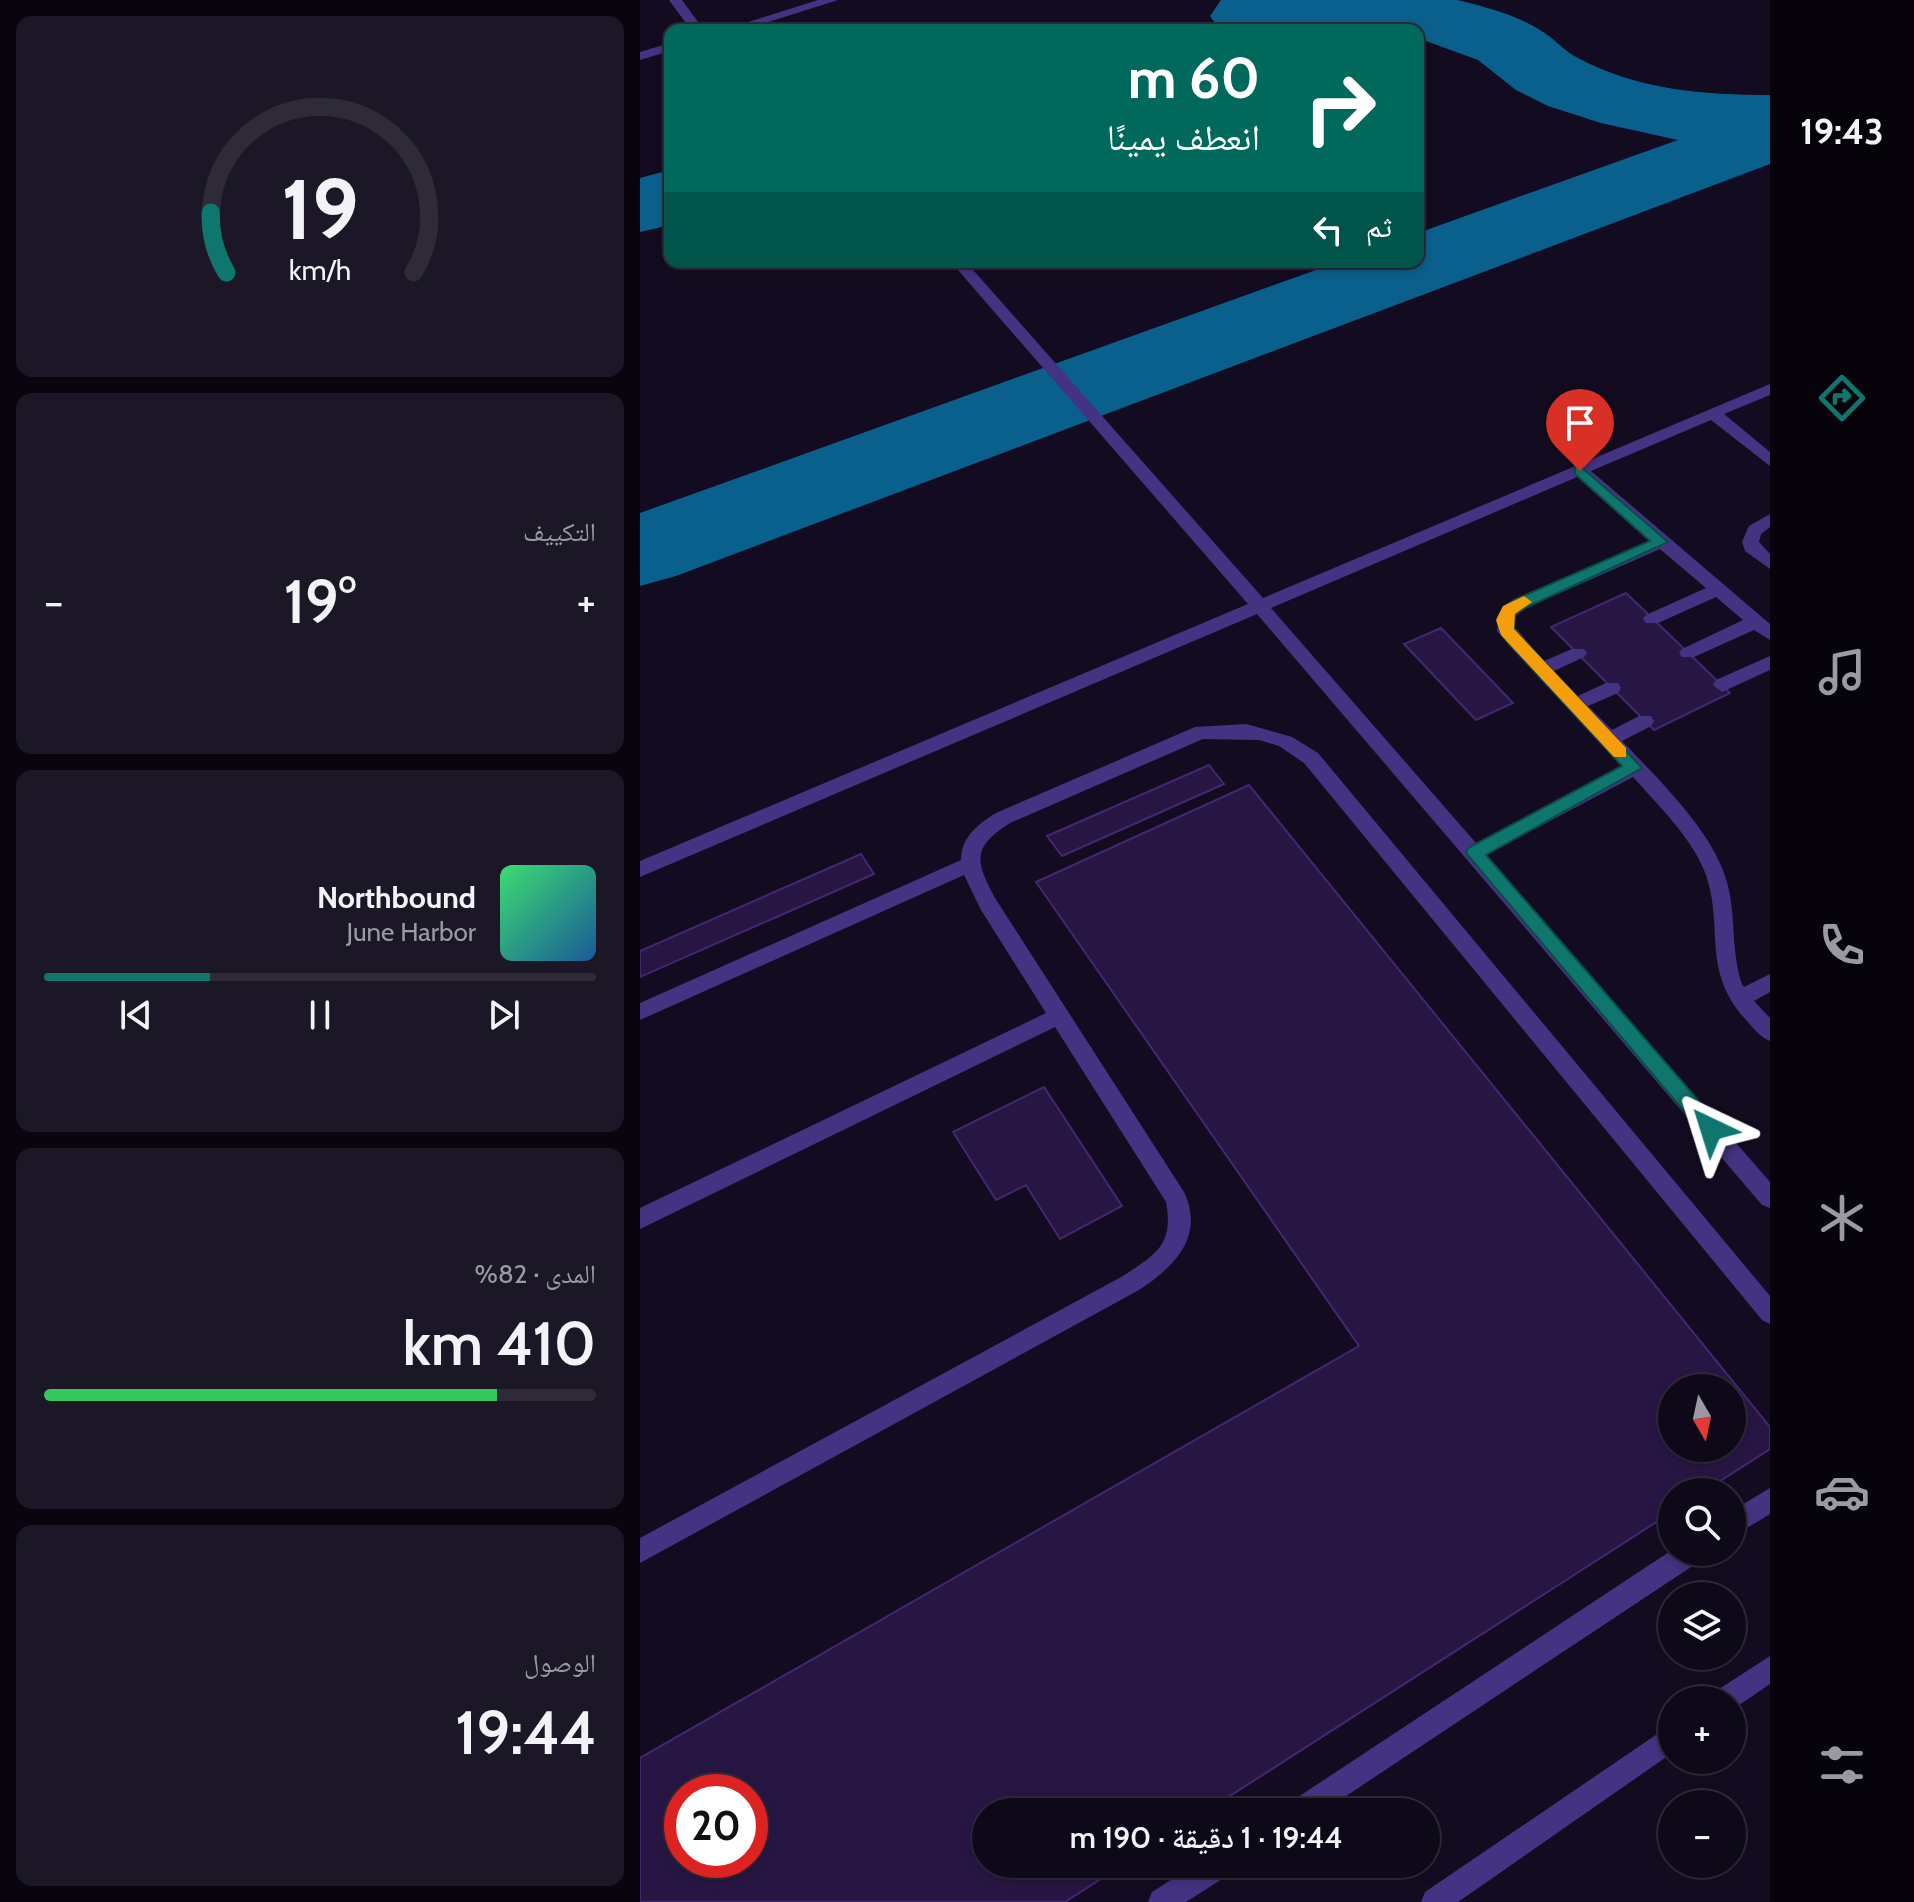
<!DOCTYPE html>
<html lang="ar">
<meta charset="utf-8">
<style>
:root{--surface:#0e0919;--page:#1c1726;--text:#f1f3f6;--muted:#9b9aa2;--line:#2e2a38;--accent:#0f766e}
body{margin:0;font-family:Cabin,"Noto Naskh Arabic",sans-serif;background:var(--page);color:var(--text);direction:rtl;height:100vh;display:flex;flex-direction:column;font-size:30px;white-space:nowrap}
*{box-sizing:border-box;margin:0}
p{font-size:26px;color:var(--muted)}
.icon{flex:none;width:44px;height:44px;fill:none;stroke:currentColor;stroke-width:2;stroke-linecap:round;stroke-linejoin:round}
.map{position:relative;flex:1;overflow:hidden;direction:ltr}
.panel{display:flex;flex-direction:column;gap:16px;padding:16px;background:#08050e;width:640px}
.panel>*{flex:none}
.banner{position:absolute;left:24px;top:24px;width:760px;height:244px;border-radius:16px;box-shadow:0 4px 12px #0003,0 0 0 2px var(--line);direction:rtl;background:#00695c;color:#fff;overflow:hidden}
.needle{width:52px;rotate:171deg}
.fabs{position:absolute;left:1018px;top:1374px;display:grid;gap:16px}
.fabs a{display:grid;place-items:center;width:88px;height:88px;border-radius:50%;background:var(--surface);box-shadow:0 4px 12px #0003,0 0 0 2px var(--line);font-size:40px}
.speed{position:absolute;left:24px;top:1774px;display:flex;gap:16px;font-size:40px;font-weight:700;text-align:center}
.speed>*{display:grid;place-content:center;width:104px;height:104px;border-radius:50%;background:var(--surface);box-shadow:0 4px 12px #0003,0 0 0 2px var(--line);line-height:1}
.speed .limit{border:12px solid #d22;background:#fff;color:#111}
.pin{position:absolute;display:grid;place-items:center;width:68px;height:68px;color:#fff;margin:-82px -34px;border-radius:50% 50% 50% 0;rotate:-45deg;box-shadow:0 0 8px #0007}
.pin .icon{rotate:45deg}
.me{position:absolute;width:88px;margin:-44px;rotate:319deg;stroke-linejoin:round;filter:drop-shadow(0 0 6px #0008)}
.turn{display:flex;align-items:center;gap:28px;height:168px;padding:0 32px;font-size:36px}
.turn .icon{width:104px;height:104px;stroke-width:2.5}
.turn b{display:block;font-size:56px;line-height:68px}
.then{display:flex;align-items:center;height:76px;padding:0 32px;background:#0003;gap:16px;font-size:30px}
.big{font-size:60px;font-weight:600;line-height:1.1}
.panel .tile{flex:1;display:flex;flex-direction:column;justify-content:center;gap:12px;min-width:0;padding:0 28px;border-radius:16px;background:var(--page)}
.panel .dial{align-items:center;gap:0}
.dial svg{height:208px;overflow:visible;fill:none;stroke:var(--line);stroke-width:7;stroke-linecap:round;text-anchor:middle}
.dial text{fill:var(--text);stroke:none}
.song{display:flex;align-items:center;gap:24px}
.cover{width:96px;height:96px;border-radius:12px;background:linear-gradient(135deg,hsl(140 70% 55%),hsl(210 70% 35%))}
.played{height:8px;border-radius:4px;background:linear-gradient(90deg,var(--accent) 30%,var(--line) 30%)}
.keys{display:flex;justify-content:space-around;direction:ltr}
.heat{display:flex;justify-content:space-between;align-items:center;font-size:44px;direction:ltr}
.charge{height:12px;border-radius:6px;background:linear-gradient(90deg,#34c759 82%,var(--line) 0)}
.trip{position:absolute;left:332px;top:1798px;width:468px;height:80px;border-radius:40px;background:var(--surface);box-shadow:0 4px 12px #0003,0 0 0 2px var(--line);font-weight:600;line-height:80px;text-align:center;direction:rtl}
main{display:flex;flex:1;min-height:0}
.tab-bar{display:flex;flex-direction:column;width:144px;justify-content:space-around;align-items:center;background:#06040a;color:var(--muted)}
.tab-bar .icon{width:56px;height:56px}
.tab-bar .on{color:var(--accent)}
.tab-bar b{font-size:36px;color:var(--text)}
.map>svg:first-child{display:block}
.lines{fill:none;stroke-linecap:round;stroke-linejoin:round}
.taxiway{fill:#0a608c;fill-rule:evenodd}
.building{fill:#271643;stroke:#422771;stroke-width:2;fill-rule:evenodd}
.service{fill:#443383;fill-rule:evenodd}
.route{fill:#0f766e;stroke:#0a4d48;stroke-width:2}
.slow{fill:#f59e0b}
</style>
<main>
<nav class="tab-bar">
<b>19:43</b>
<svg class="icon on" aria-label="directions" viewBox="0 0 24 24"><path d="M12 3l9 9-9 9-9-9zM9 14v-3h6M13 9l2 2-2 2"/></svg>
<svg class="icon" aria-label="music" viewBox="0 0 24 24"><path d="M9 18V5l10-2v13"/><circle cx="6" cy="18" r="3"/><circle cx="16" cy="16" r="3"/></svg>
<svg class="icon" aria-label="phone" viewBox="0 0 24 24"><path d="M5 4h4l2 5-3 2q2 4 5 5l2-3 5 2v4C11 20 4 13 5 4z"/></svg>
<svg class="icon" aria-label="climate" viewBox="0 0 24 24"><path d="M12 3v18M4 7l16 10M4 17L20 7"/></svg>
<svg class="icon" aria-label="car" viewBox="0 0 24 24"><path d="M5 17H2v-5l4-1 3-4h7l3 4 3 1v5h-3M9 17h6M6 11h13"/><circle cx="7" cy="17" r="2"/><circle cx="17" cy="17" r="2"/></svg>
<svg class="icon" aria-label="filters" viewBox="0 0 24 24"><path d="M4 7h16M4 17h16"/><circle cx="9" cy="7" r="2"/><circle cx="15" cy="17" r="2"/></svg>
</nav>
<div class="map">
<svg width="1130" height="1902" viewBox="0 0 1130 1902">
<rect width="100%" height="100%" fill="#130c21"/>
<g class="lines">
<!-- taxiway -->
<g class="taxiway">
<path d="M581 0H817C846 7 878 15 903 32 916 40 925 52 938 58 998 90 1063 95 1130 95V164L36 576 0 586V513L698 262H778V233L1038 140 961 123 908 106 876 90 838 60 778 38V30H580L570 16Z"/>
<path d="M30 170V225L0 232V178Z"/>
</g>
</g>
<!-- building -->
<g class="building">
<path d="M986 593 1090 693 1014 730 911 627Z"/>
<path d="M801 628 873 703 836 720 764 644Z"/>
<path d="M569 765 584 784 422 856 407 836Z"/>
<path d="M609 785 1130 1427V1449L1063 1492H1032V1512L565 1812H346V1864H484L425 1902H0V1758L719 1346 396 882ZM1032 1388H1092V1448H1032ZM42 1792H110V1860H42Z"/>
<path d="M221 854 234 874 0 977V951Z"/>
<path d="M404 1087 482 1206 420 1239 386 1185 356 1200 313 1132Z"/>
</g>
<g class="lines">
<!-- service -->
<g class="service">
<path d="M29 0H42L64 30H51Z"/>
<path d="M178 0H198L103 30H83Z"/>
<path d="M30 43V51L0 60V52Z"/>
<path d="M311 262H326L623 598 1130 384V395L1084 414 1130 452V466L1071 420 951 471 1130 624V640L1114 630 1054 657H1042L1039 653 1042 649 1103 620 1076 597 1018 623H1006L1003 619 1006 615 1066 588 1020 549 886 608 876 616 874 626 904 661 932 649H944L947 653 944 657 914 671 938 696 966 683H978L981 688 978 693 948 706 972 730 999 716H1011L1014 721 1011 726 982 741C1018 779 1076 834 1088 886 1096 918 1091 952 1102 984L1104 987 1130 974V992L1114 1001 1130 1018V1041C1120 1037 1114 1029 1107 1021 1059 969 1086 926 1064 870 1050 836 1017 804 993 777L846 855 1130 1182V1208L1122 1205 617 614 0 877V861L608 604ZM937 477 1010 540 874 600 859 614 857 631 983 765 836 843 631 608Z"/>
<path d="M1130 514V527L1121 534 1119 542 1130 554V569L1105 551 1102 542 1109 526Z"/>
<path d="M1130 656V670L1082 692 1073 685 1076 680Z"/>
<path d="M606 724 652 737 678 753 1130 1296V1324L1122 1320 664 763 639 746 619 740 563 739 370 823C332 847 335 861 355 898L544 1192C565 1237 534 1267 499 1290L0 1563V1538L483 1276C516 1254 534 1245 526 1202L415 1027 0 1229V1208L406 1013 341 910 324 875 0 1020V1003L321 860C321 837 338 824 356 813L555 727Z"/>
<path d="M1130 1488V1514L1092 1537V1511Z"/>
<path d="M1032 1550 1063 1552 1060 1561 682 1812H645L649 1803Z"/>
<path d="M1130 1656V1684L1092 1710V1700H1072L1076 1691Z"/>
<path d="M1032 1724V1753L818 1902H781L785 1892Z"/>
<path d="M556 1864H594L590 1874 546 1902H508L512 1892Z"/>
</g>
</g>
<!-- route -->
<path class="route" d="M940 466 1028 542 885 608 875 614 874 629 1002 768 846 855 1078 1123 1081 1129 1078 1135H1064L826 853 828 848 982 766 869 644C854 627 853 612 874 600L1010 541 935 474V467Z"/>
<!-- slow -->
<path class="slow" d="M884 596 892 602 875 614 874 629 986 748V757H974L861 635 856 620 863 606Z"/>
</svg>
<div class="fabs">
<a><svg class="needle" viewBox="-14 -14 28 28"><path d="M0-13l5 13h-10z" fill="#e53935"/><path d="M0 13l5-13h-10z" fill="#9b9aa2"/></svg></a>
<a><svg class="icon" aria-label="search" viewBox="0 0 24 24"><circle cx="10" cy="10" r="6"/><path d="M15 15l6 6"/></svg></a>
<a><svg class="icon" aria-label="layers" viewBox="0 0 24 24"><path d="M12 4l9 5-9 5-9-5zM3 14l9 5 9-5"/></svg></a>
<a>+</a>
<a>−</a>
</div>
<div class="speed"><div class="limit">20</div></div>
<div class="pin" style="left:940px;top:471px;background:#d93025"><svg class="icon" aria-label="arrive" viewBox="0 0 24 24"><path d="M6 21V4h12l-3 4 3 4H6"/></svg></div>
<svg class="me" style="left:1071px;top:1129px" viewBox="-20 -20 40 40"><path d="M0-17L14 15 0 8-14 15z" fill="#0f766e" stroke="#fff" stroke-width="4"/></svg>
<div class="trip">19:44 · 1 دقيقة · 190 m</div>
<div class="banner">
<div class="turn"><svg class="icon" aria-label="right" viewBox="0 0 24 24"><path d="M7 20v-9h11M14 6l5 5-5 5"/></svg><div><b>60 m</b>انعطف يمينًا</div></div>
<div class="then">ثم<svg class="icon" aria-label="left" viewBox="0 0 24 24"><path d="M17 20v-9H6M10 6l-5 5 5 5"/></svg></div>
</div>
</div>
<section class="panel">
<div class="tile dial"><svg viewBox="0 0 100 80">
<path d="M14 69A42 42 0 1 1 86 69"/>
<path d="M14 69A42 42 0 0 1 8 46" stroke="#0f766e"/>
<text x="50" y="56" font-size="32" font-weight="700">19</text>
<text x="50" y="72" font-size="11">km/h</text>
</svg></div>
<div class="tile"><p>التكييف</p>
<div class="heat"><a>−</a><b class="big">19°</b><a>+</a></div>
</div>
<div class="tile">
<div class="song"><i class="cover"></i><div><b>Northbound</b><p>June Harbor</p></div></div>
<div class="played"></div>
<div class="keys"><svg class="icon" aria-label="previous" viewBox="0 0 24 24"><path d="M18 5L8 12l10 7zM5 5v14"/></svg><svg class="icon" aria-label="pause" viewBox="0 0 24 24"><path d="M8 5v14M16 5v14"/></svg><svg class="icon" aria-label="next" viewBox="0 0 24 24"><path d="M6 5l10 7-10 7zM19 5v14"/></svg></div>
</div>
<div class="tile"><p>المدى · 82%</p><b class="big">410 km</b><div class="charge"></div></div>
<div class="tile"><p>الوصول</p><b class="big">19:44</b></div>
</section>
</main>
